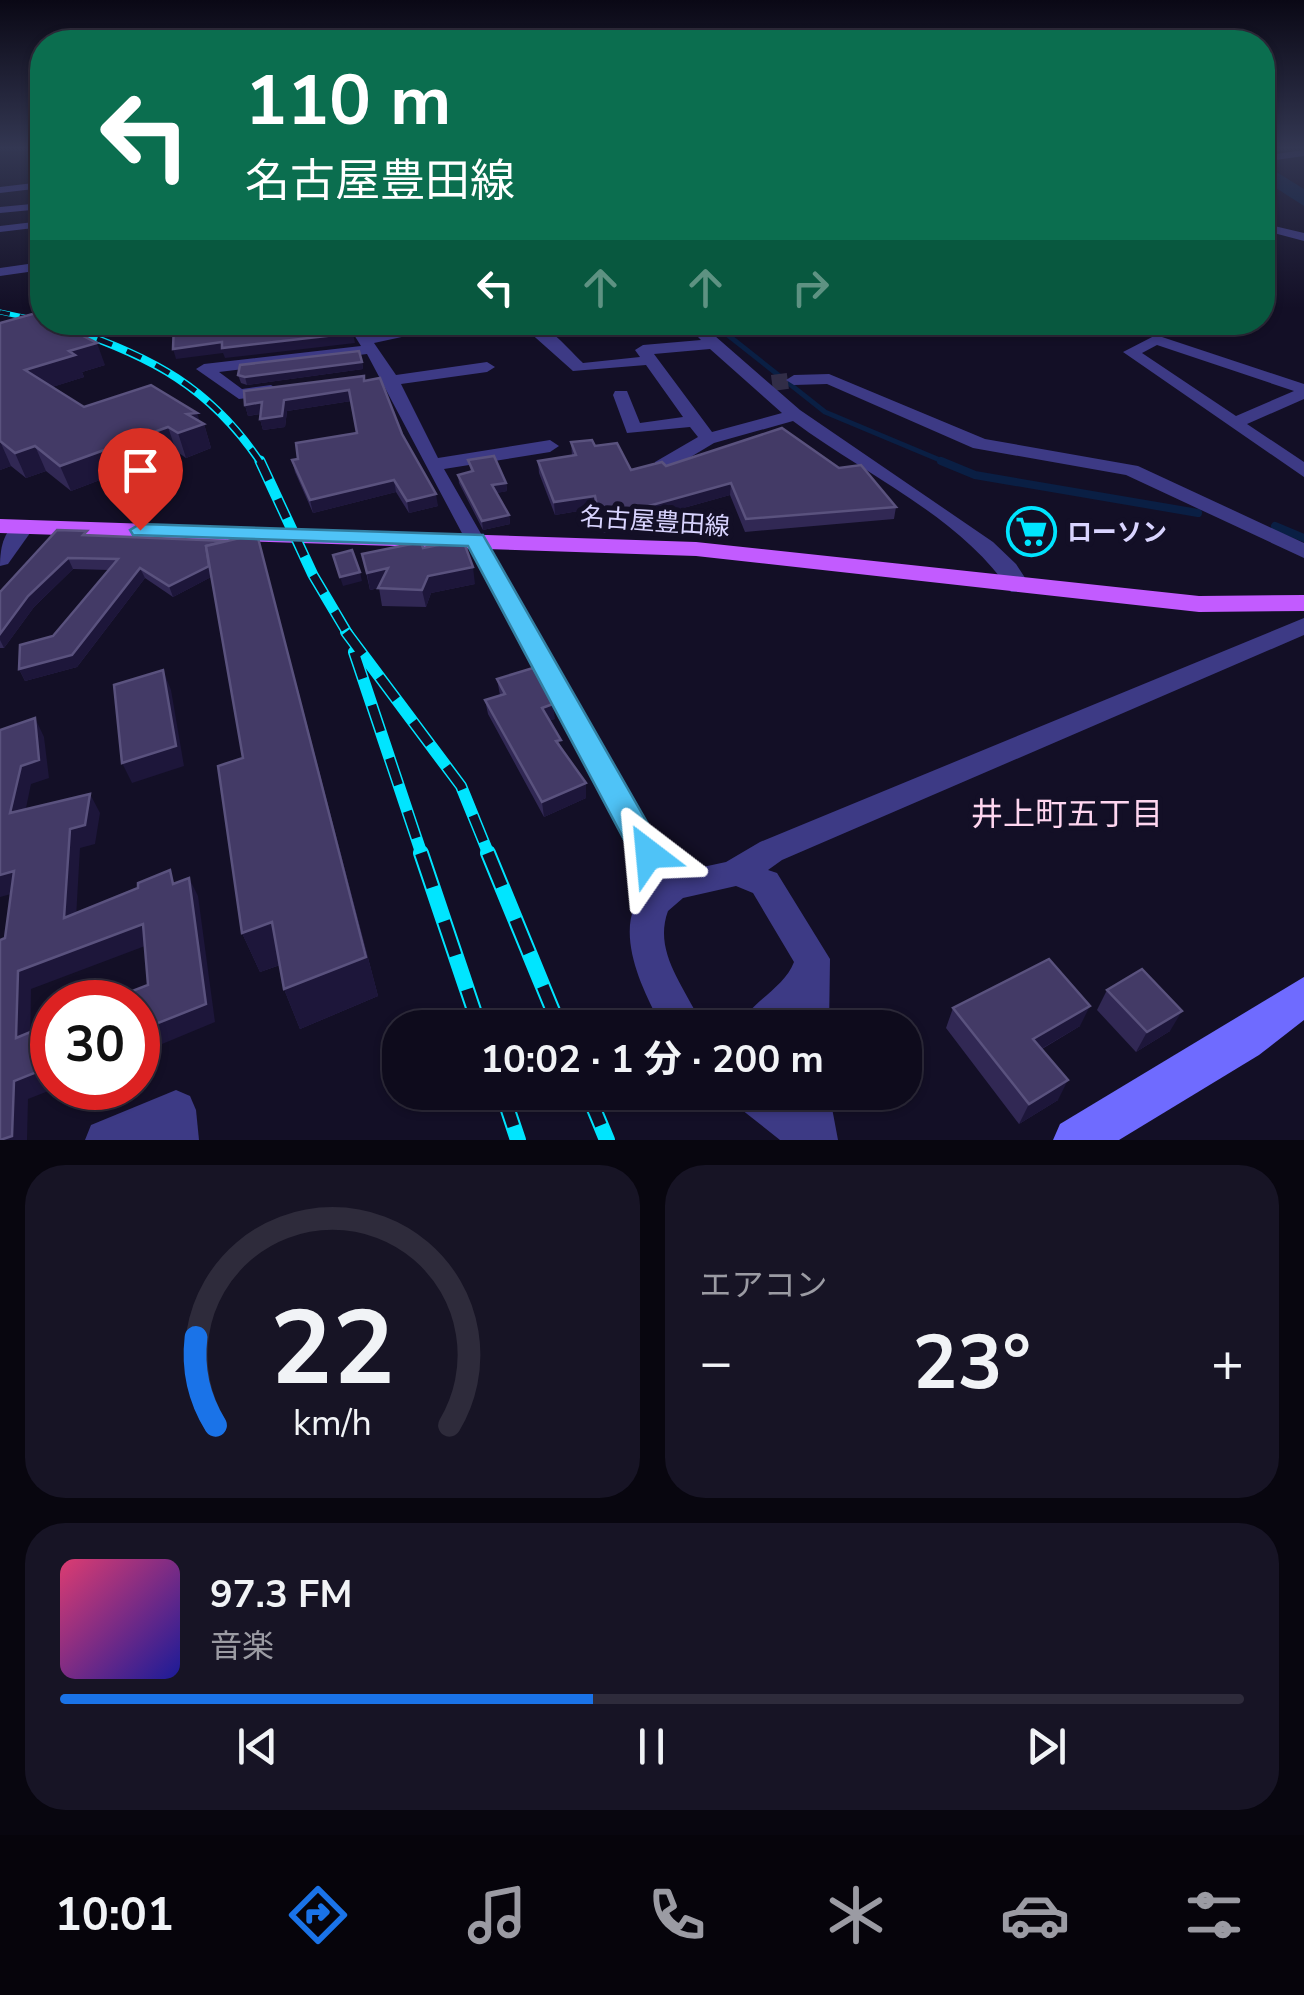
<!DOCTYPE html>
<html lang="ja">
<meta charset="utf-8">
<style>
:root{--surface:#0e0b1c;--page:#171425;--text:#f1f3f6;--muted:#9b9ba3;--line:#2e2b3b;--accent:#1a73e8}
body{margin:0;font-family:"Nunito Sans","Noto Sans JP",sans-serif;background:var(--page);color:var(--text);height:100vh;display:flex;flex-direction:column;font-size:38px;white-space:nowrap}
*{box-sizing:border-box;margin:0}
p{font-size:32px;color:var(--muted)}
.icon{flex:none;width:55px;height:55px;fill:none;stroke:currentColor;stroke-width:2;stroke-linecap:round;stroke-linejoin:round}
.map{position:relative;height:1140px;overflow:hidden}
.details{display:flex;flex-direction:column;gap:25px;padding:25px;background:#08060f;flex:1}
.details>*{flex:none}
.hud{position:absolute;left:30px;top:30px;width:1245px;height:305px;border-radius:40px;box-shadow:0 2px 8px #0004,0 0 0 2px var(--line);background:#0b6e4f;color:#fff;overflow:hidden}
.speed{position:absolute;left:30px;top:980px;display:flex;gap:20px;font-size:50px;font-weight:700;text-align:center}
.speed>*{display:grid;place-content:center;width:130px;height:130px;border-radius:50%;background:var(--surface);box-shadow:0 2px 8px #0004,0 0 0 2px var(--line);line-height:1}
.speed .limit{border:15px solid #d22;background:#fff;color:#111}
.pin{position:absolute;display:grid;place-items:center;width:85px;height:85px;color:#fff;margin:-102px -42px;border-radius:50% 50% 50% 0;rotate:-45deg;box-shadow:0 0 10px #0007}
.pin .icon{rotate:45deg}
.me{position:absolute;width:110px;margin:-55px;rotate:331deg;stroke-linejoin:round;filter:drop-shadow(0 0 8px #0008)}
.turn{display:flex;align-items:center;gap:35px;height:210px;padding:0 50px;font-size:45px}
.turn .icon{width:130px;height:130px;stroke-width:2.5}
.turn b{display:block;font-size:70px;line-height:85px}
.lanes{display:flex;align-items:center;height:95px;padding:0 50px;background:#0003;justify-content:center;gap:50px;direction:ltr}
.lanes .off{opacity:.35}
.big{font-size:75px;font-weight:700;line-height:1.1}
.details .card{flex:1;display:flex;flex-direction:column;justify-content:center;gap:15px;min-width:0;padding:0 35px;border-radius:40px;background:var(--page)}
.details .dial{align-items:center;gap:0}
.dial svg{height:260px;overflow:visible;fill:none;stroke:var(--line);stroke-width:7;stroke-linecap:round;text-anchor:middle}
.dial text{fill:var(--text);stroke:none}
.song{display:flex;align-items:center;gap:30px}
.cover{width:120px;height:120px;border-radius:15px;background:linear-gradient(135deg,hsl(340 70% 55%),hsl(240 70% 35%))}
.played{height:10px;border-radius:5px;background:linear-gradient(90deg,var(--accent) 45%,var(--line) 45%)}
.keys{display:flex;justify-content:space-around;direction:ltr}
.heat{display:flex;justify-content:space-between;align-items:center;font-size:55px;direction:ltr}
.details .tiles{flex:1;display:grid;gap:25px;grid-template-columns:1fr 1fr}
.card:last-child{grid-column:span 2}
.trip{position:absolute;left:382px;top:1010px;width:540px;height:100px;border-radius:40px;background:var(--surface);box-shadow:0 2px 8px #0004,0 0 0 2px var(--line);font-weight:700;line-height:100px;text-align:center}
.tab-bar{display:flex;height:160px;justify-content:space-around;align-items:center;background:#06040b;color:var(--muted)}
.tab-bar .icon{width:70px;height:70px}
.tab-bar .on{color:var(--accent)}
.tab-bar b{font-size:45px;color:var(--text)}
.map>svg:first-child{display:block}
.lines{fill:none;stroke-linecap:round;stroke-linejoin:round}
.stream-far2{stroke:#0a1f44;stroke-width:4}
.stream-far1{stroke:#0a1f44;stroke-width:5}
.stream{stroke:#0a1f44;stroke-width:8}
.river{fill:#0a1f44;fill-rule:evenodd}
.street-tunnel{stroke:#312d47;stroke-width:16;stroke-dasharray:16 9;stroke-linecap:butt}
.street{fill:#3d3a85;fill-rule:evenodd}
.secondary{fill:#6f6bff;fill-rule:evenodd}
.primary{fill:#c25bff;fill-rule:evenodd}
.rail-far4-casing{stroke:#00e5ff;stroke-width:5}
.rail-far3-casing{stroke:#00e5ff;stroke-width:8}
.rail-far2-casing{stroke:#00e5ff;stroke-width:11}
.rail-far1-casing{stroke:#00e5ff;stroke-width:12}
.rail-casing{stroke:#00e5ff;stroke-width:16}
.rail-far4{stroke:#130f26;stroke-width:4;stroke-dasharray:10;stroke-linecap:butt}
.rail-far3{stroke:#130f26;stroke-width:5;stroke-dasharray:16;stroke-linecap:butt}
.rail-far2{stroke:#130f26;stroke-width:8;stroke-dasharray:21;stroke-linecap:butt}
.rail-far1{stroke:#130f26;stroke-width:9;stroke-dasharray:28;stroke-linecap:butt}
.rail{stroke:#130f26;stroke-width:12;stroke-dasharray:36;stroke-linecap:butt}
.wall{fill:#312854}
.shaded-wall{fill:#1d163a}
.building{fill:#433a66;stroke:#5a527e;stroke-width:2.5}
.route{fill:#4fc3f7;stroke:#337fa1;stroke-width:2.5}
.labels{text-anchor:middle;stroke-width:10;stroke-linejoin:round;paint-order:stroke}
.street-label{font-size:25px;fill:#d9d4ff;stroke:#130f26}
.poi-label{font-size:25px;font-weight:bold;fill:#d9d4ff;stroke:#130f26;text-anchor:start}
.near-neighbourhood-label{font-size:32px;fill:#ffd6f0;stroke:#130f26}
</style>
<div class="map">
<svg width="1304" height="1140" viewBox="0 0 1304 1140">
<rect width="100%" height="100%" fill="#130f26"/>
<g class="lines">
<!-- stream-far2 -->
<path class="stream-far2" d="M711 322 722 331"/>
<!-- stream-far1 -->
<path class="stream-far1" d="M719 328 825 412 947 463"/>
<!-- stream -->
<g class="stream">
<path d="M941 461 975 475 1198 513"/>
<path d="M1275 526 1304 538"/>
</g>
<!-- river -->
<path class="river" d="M1262 163 1304 189V206L1262 179Z"/>
<!-- street-tunnel -->
<path class="street-tunnel" d="M772 383 794 380"/>
<!-- street -->
<g class="street">
<path d="M1304 150V156L1262 162V156Z"/>
<path d="M42 182V188L0 193V187Z"/>
<path d="M42 203V209L0 213V207Z"/>
<path d="M42 221V227L0 232V226Z"/>
<path d="M1262 223 1304 233V241L1262 230Z"/>
<path d="M42 262V270L0 276V268Z"/>
<path d="M346 322H361L369 335 437 322H471L374 343 396 375 487 362 495 367 487 372 401 384 438 458 550 440 559 446 550 452 444 469 675 873 726 862 760 842 1304 618V635L782 860 768 870 777 873 830 959 829 1028H791V1024L789 1028H739C749 1002 784 989 794 962L753 893 736 886 683 898 668 911C652 954 688 990 703 1028H663C642 989 608 923 649 886L367 354 219 372 242 389 271 385 279 390 271 395 239 399 196 369 204 364 361 346Z"/>
<path d="M518 322C549 322 562 343 583 363L640 357 635 350 643 345 701 340 683 322H699L800 410 993 542 1016 564 1031 587 1027 592H1011C960 516 865 475 793 421L714 443 669 470H655V462L698 437 690 427 627 433 613 395 615 391H627L640 423 683 417 646 365 573 371ZM710 349 782 413 712 432 654 354Z"/>
<path d="M1156 335 1304 384V399L1247 424 1304 462V477L1123 352ZM1157 345 1294 391 1236 416 1142 353Z"/>
<path d="M829 374 985 439 1138 466 1304 543V558L1126 475 973 448 827 384 794 385 786 380 794 375Z"/>
<path d="M24 520 35 526 8 564 0 566C0 547 4 526 24 520Z"/>
<path d="M176 1090 190 1096 196 1110 199 1140H85L91 1125Z"/>
<path d="M731 1092H784L790 1097 789 1092H829L838 1140H780L737 1106Z"/>
</g>
<!-- secondary -->
<path class="secondary" d="M1304 977V1020L1259 1055 1119 1140H1053L1060 1124Z"/>
<!-- primary -->
<path class="primary" d="M0 519 696 542 1199 596 1304 595V611L1199 612 696 556 0 533Z"/>
<defs>
<g id="rail-far4">
<path d="M0 312 42 321"/>
<path d="M48 322 74 331"/>
</g>
<path id="rail-far3" d="M67 328C152 357 210 387 261 463"/>
<path id="rail-far2" d="M260 461 313 575 348 634"/>
<g id="rail-far1">
<path d="M346 632 461 786 489 855"/>
<path d="M354 652 422 855"/>
</g>
<g id="rail">
<path d="M421 853 480 1028"/>
<path d="M488 853 560 1028"/>
<path d="M502 1092 518 1140"/>
<path d="M587 1092 607 1140"/>
</g>
</defs>
<!-- rail-far4 casing -->
<use href="#rail-far4" class="rail-far4-casing"/>
<!-- rail-far3 casing -->
<use href="#rail-far3" class="rail-far3-casing"/>
<!-- rail-far2 casing -->
<use href="#rail-far2" class="rail-far2-casing"/>
<!-- rail-far1 casing -->
<use href="#rail-far1" class="rail-far1-casing"/>
<!-- rail casing -->
<use href="#rail" class="rail-casing"/>
<!-- rail-far4 -->
<use href="#rail-far4" class="rail-far4"/>
<!-- rail-far3 -->
<use href="#rail-far3" class="rail-far3"/>
<!-- rail-far2 -->
<use href="#rail-far2" class="rail-far2"/>
<!-- rail-far1 -->
<use href="#rail-far1" class="rail-far1"/>
<!-- rail -->
<use href="#rail" class="rail"/>
</g>
<!-- wall -->
<g class="wall">
<path d="M0 323 105 365 82 372 84 377 52 387 84 407 200 422 204 424 211 448 186 458 176 451 71 491 46 471 26 478 11 466 0 470Z"/>
<path d="M362 362 363 369 247 385 241 383 238 375Z"/>
<path d="M364 381 402 434 438 506 409 513 396 492 313 513 295 472 292 460 357 433 351 401 287 411 285 427 263 430 260 419V414L248 416 245 405Z"/>
<path d="M571 442 595 446 631 470 666 466 896 507 894 519 745 532 730 495 644 519V529L601 533 596 508 555 515 539 473 538 461 572 456Z"/>
<path d="M468 460 506 483 507 491 496 493 509 515 510 524 483 530 459 483 458 475 471 472Z"/>
<path d="M257 534 378 996 300 1029 284 989 280 965 260 972 242 933 243 758 211 577 173 597 145 578 77 667 25 681 19 669 53 636 109 570 73 569 34 607 4 648H0V592L88 536 227 541Z"/>
<path d="M423 548 475 584 431 593 426 607 382 606 379 588 370 590 362 554Z"/>
<path d="M497 679 555 719 549 720 562 749 586 783V798L544 817 488 714 485 700 500 695Z"/>
<path d="M1107 990 1170 1031 1136 1052 1097 1010Z"/>
<path d="M953 1008 1080 1026 1042 1049 1058 1100 1019 1124 946 1028Z"/>
</g>
<!-- shaded-wall -->
<g class="shaded-wall">
<path d="M108 322H131L132 325 109 333 106 324Z"/>
<path d="M147 322H176L178 327 136 335 132 325Z"/>
<path d="M353 333 355 343 225 358 223 353 176 359 173 349 222 342Z"/>
<path d="M97 343 105 365 82 372 84 377 34 393 25 370 69 351Z"/>
<path d="M362 362 363 369 247 385 245 377Z"/>
<path d="M349 390 351 401 287 411 285 427 263 430 260 419 284 400Z"/>
<path d="M262 402 265 413 248 416 245 405Z"/>
<path d="M197 413 201 425 204 424 211 448 186 458 178 433 187 414Z"/>
<path d="M168 427 176 451 71 491 60 466Z"/>
<path d="M0 441 11 466 0 470Z"/>
<path d="M35 446 46 471 26 478 15 453Z"/>
<path d="M394 480 396 492 313 513 310 500Z"/>
<path d="M506 483 507 491 493 494 492 485Z"/>
<path d="M731 483 730 495 644 519 641 508Z"/>
<path d="M436 494 438 506 409 513 407 501Z"/>
<path d="M595 496 596 508 555 515 554 502Z"/>
<path d="M509 515 510 524 483 530 482 521Z"/>
<path d="M257 534 378 996 300 1029 284 989Z"/>
<path d="M256 542 259 552 173 597 169 586Z"/>
<path d="M68 558 73 569 34 607 4 648 0 640V634L28 596Z"/>
<path d="M473 567 475 584 431 593 426 607 422 590 428 576Z"/>
<path d="M140 568 145 578 77 667 25 681 19 669Z"/>
<path d="M388 568 392 585 370 590 367 573Z"/>
<path d="M360 572 362 581 343 586 340 577Z"/>
<path d="M163 670 171 690 184 766 132 783 122 763Z"/>
<path d="M553 704 555 719 543 722 542 708Z"/>
<path d="M35 718 44 737 49 778 31 784 21 832 10 813 21 766Z"/>
<path d="M586 783V798L544 817 542 802Z"/>
<path d="M90 794 100 813 95 844 80 848 75 936 64 918 70 829Z"/>
<path d="M14 871 26 890 0 897V875Z"/>
<path d="M189 878 198 896 215 1022 138 1054V1031Z"/>
<path d="M272 922 288 962 260 972 242 933Z"/>
<path d="M143 924 153 943 31 989 30 1056 16 1038 18 971Z"/>
<path d="M1090 1006 1080 1026 1024 1059 1033 1039Z"/>
<path d="M1182 1011 1170 1031 1136 1052 1147 1032Z"/>
<path d="M52 1066V1088H56L28 1099 27 1140H3L14 1081Z"/>
<path d="M1068 1080 1058 1100 1019 1124 1029 1104Z"/>
</g>
<!-- building -->
<g class="building">
<path d="M36 313 42 316V322H55L97 343 69 351 75 355 25 370 84 407 151 385 197 413 187 414 204 424 178 433 168 427 60 466 35 446 15 453 0 441V323Z"/>
<path d="M174 322H346L353 333 222 348V342L173 349Z"/>
<path d="M359 351 362 362 245 377 238 375 240 365Z"/>
<path d="M364 376V381L380 378 402 434 436 494 407 501 394 480 310 500 292 460 298 459 296 443 357 433 349 390 284 400 282 416 260 419 262 402 245 405 244 391Z"/>
<path d="M782 428 839 468 861 465 896 507 746 519 731 483 641 508 644 517 600 521 595 496 554 502 538 461 576 455 571 442 592 440 595 446 617 443 631 470 662 462 666 466Z"/>
<path d="M494 456 506 483 492 485 509 515 482 521 458 475 473 471 468 460Z"/>
<path d="M57 530 87 531 83 535 227 541 206 546 209 566 169 586 140 568 72 655 19 669 20 645 53 636 118 559 68 558 28 596 0 634V592Z"/>
<path d="M257 534 366 957 284 989 272 922 242 933 218 766 243 758 206 546Z"/>
<path d="M463 540 473 567 428 576 422 590 378 588 388 568 367 573 362 554 421 542 423 548Z"/>
<path d="M352 550 360 572 340 577 333 555Z"/>
<path d="M533 668 553 704 542 708 561 740 556 741 586 783 542 802 485 700 505 694 497 679Z"/>
<path d="M163 670 176 746 122 763 114 685Z"/>
<path d="M35 718 39 760 21 766 10 813 90 794 85 825 70 829 64 918 138 888V883L170 870 173 884 189 878 206 1004 138 1031V1002H104L148 985 143 924 18 971 16 1038 52 1023V1066L14 1081 12 1136 0 1140V940L5 938 14 871 0 875V730Z"/>
<path d="M1049 959 1090 1006 1033 1039 1068 1080 1029 1104 953 1008Z"/>
<path d="M1142 969 1182 1011 1147 1032 1107 990Z"/>
</g>
<!-- sky -->
<linearGradient id="sky" x2="0" y2="1"><stop stop-color="#0a0815"/><stop offset="0.48" stop-color="#333752"/><stop offset="1" stop-color="#333752" stop-opacity="0"/></linearGradient>
<rect width="1304" height="308" fill="url(#sky)"/>
<!-- route -->
<path class="route" d="M140 524 483 535 660 845 665 854 660 864 649 868 637 864 468 546 133 535 130 530Z"/>
<!-- icons -->
<defs>
<symbol id="supermarket-ring" viewBox="-11 -11 22 22"><circle r="9.5" fill="#130f26" stroke="#00e5ff" stroke-width="1.5"/><path d="M-6-5.5h2.5l.6 2H6L4.5 2H-2.5L-4.4-4H-6ZM-1.5 3.2a1.3 1.3 0 1 0 .1 0ZM3 3.2a1.3 1.3 0 1 0 .1 0Z" fill="#00e5ff"/></symbol>
</defs>
<g fill-rule="evenodd">
<use href="#supermarket-ring" x="1004" y="504" width="55" height="55"/>
</g>
<g class="labels">
<!-- street labels -->
<g class="street-label">
<text transform="translate(655 521) rotate(4)" y="9">名古屋豊田線</text>
</g>
<!-- poi labels -->
<g class="poi-label">
<text x="1067" y="541">ローソン</text>
</g>
<!-- near-neighbourhood labels -->
<g class="near-neighbourhood-label">
<text x="1067" y="825">井上町五丁目</text>
</g>
</g>
</svg>
<div class="speed"><div class="limit">30</div></div>
<div class="pin" style="left:140px;top:530px;background:#d93025"><svg class="icon" aria-label="arrive" viewBox="0 0 24 24"><path d="M6 21V4h12l-3 4 3 4H6"/></svg></div>
<svg class="me" style="left:649px;top:854px" viewBox="-20 -20 40 40"><path d="M0-17L14 15 0 8-14 15z" fill="#4fc3f7" stroke="#fff" stroke-width="4"/></svg>
<div class="trip">10:02 · 1 分 · 200 m</div>
<div class="hud">
<div class="turn"><svg class="icon" aria-label="left" viewBox="0 0 24 24"><path d="M17 20v-9H6M10 6l-5 5 5 5"/></svg><div><b>110 m</b>名古屋豊田線</div></div>
<div class="lanes"><svg class="icon" aria-label="left" viewBox="0 0 24 24"><path d="M17 20v-9H6M10 6l-5 5 5 5"/></svg><svg class="icon off" aria-label="ahead" viewBox="0 0 24 24"><path d="M12 20V5M6 11l6-6 6 6"/></svg><svg class="icon off" aria-label="ahead" viewBox="0 0 24 24"><path d="M12 20V5M6 11l6-6 6 6"/></svg><svg class="icon off" aria-label="right" viewBox="0 0 24 24"><path d="M7 20v-9h11M14 6l5 5-5 5"/></svg></div>
</div>
</div>
<section class="details">
<div class="tiles">
<div class="card dial"><svg viewBox="0 0 100 80">
<path d="M14 69A42 42 0 1 1 86 69"/>
<path d="M14 69A42 42 0 0 1 8 42" stroke="#1a73e8"/>
<text x="50" y="56" font-size="32" font-weight="700">22</text>
<text x="50" y="72" font-size="11">km/h</text>
</svg></div>
<div class="card"><p>エアコン</p>
<div class="heat"><a>−</a><b class="big">23°</b><a>+</a></div>
</div>
<div class="card">
<div class="song"><i class="cover"></i><div><b>97.3 FM</b><p>音楽</p></div></div>
<div class="played"></div>
<div class="keys"><svg class="icon" aria-label="previous" viewBox="0 0 24 24"><path d="M18 5L8 12l10 7zM5 5v14"/></svg><svg class="icon" aria-label="pause" viewBox="0 0 24 24"><path d="M8 5v14M16 5v14"/></svg><svg class="icon" aria-label="next" viewBox="0 0 24 24"><path d="M6 5l10 7-10 7zM19 5v14"/></svg></div>
</div>
</div>
</section>
<nav class="tab-bar">
<b>10:01</b>
<svg class="icon on" aria-label="directions" viewBox="0 0 24 24"><path d="M12 3l9 9-9 9-9-9zM9 14v-3h6M13 9l2 2-2 2"/></svg>
<svg class="icon" aria-label="music" viewBox="0 0 24 24"><path d="M9 18V5l10-2v13"/><circle cx="6" cy="18" r="3"/><circle cx="16" cy="16" r="3"/></svg>
<svg class="icon" aria-label="phone" viewBox="0 0 24 24"><path d="M5 4h4l2 5-3 2q2 4 5 5l2-3 5 2v4C11 20 4 13 5 4z"/></svg>
<svg class="icon" aria-label="climate" viewBox="0 0 24 24"><path d="M12 3v18M4 7l16 10M4 17L20 7"/></svg>
<svg class="icon" aria-label="car" viewBox="0 0 24 24"><path d="M5 17H2v-5l4-1 3-4h7l3 4 3 1v5h-3M9 17h6M6 11h13"/><circle cx="7" cy="17" r="2"/><circle cx="17" cy="17" r="2"/></svg>
<svg class="icon" aria-label="filters" viewBox="0 0 24 24"><path d="M4 7h16M4 17h16"/><circle cx="9" cy="7" r="2"/><circle cx="15" cy="17" r="2"/></svg>
</nav>
